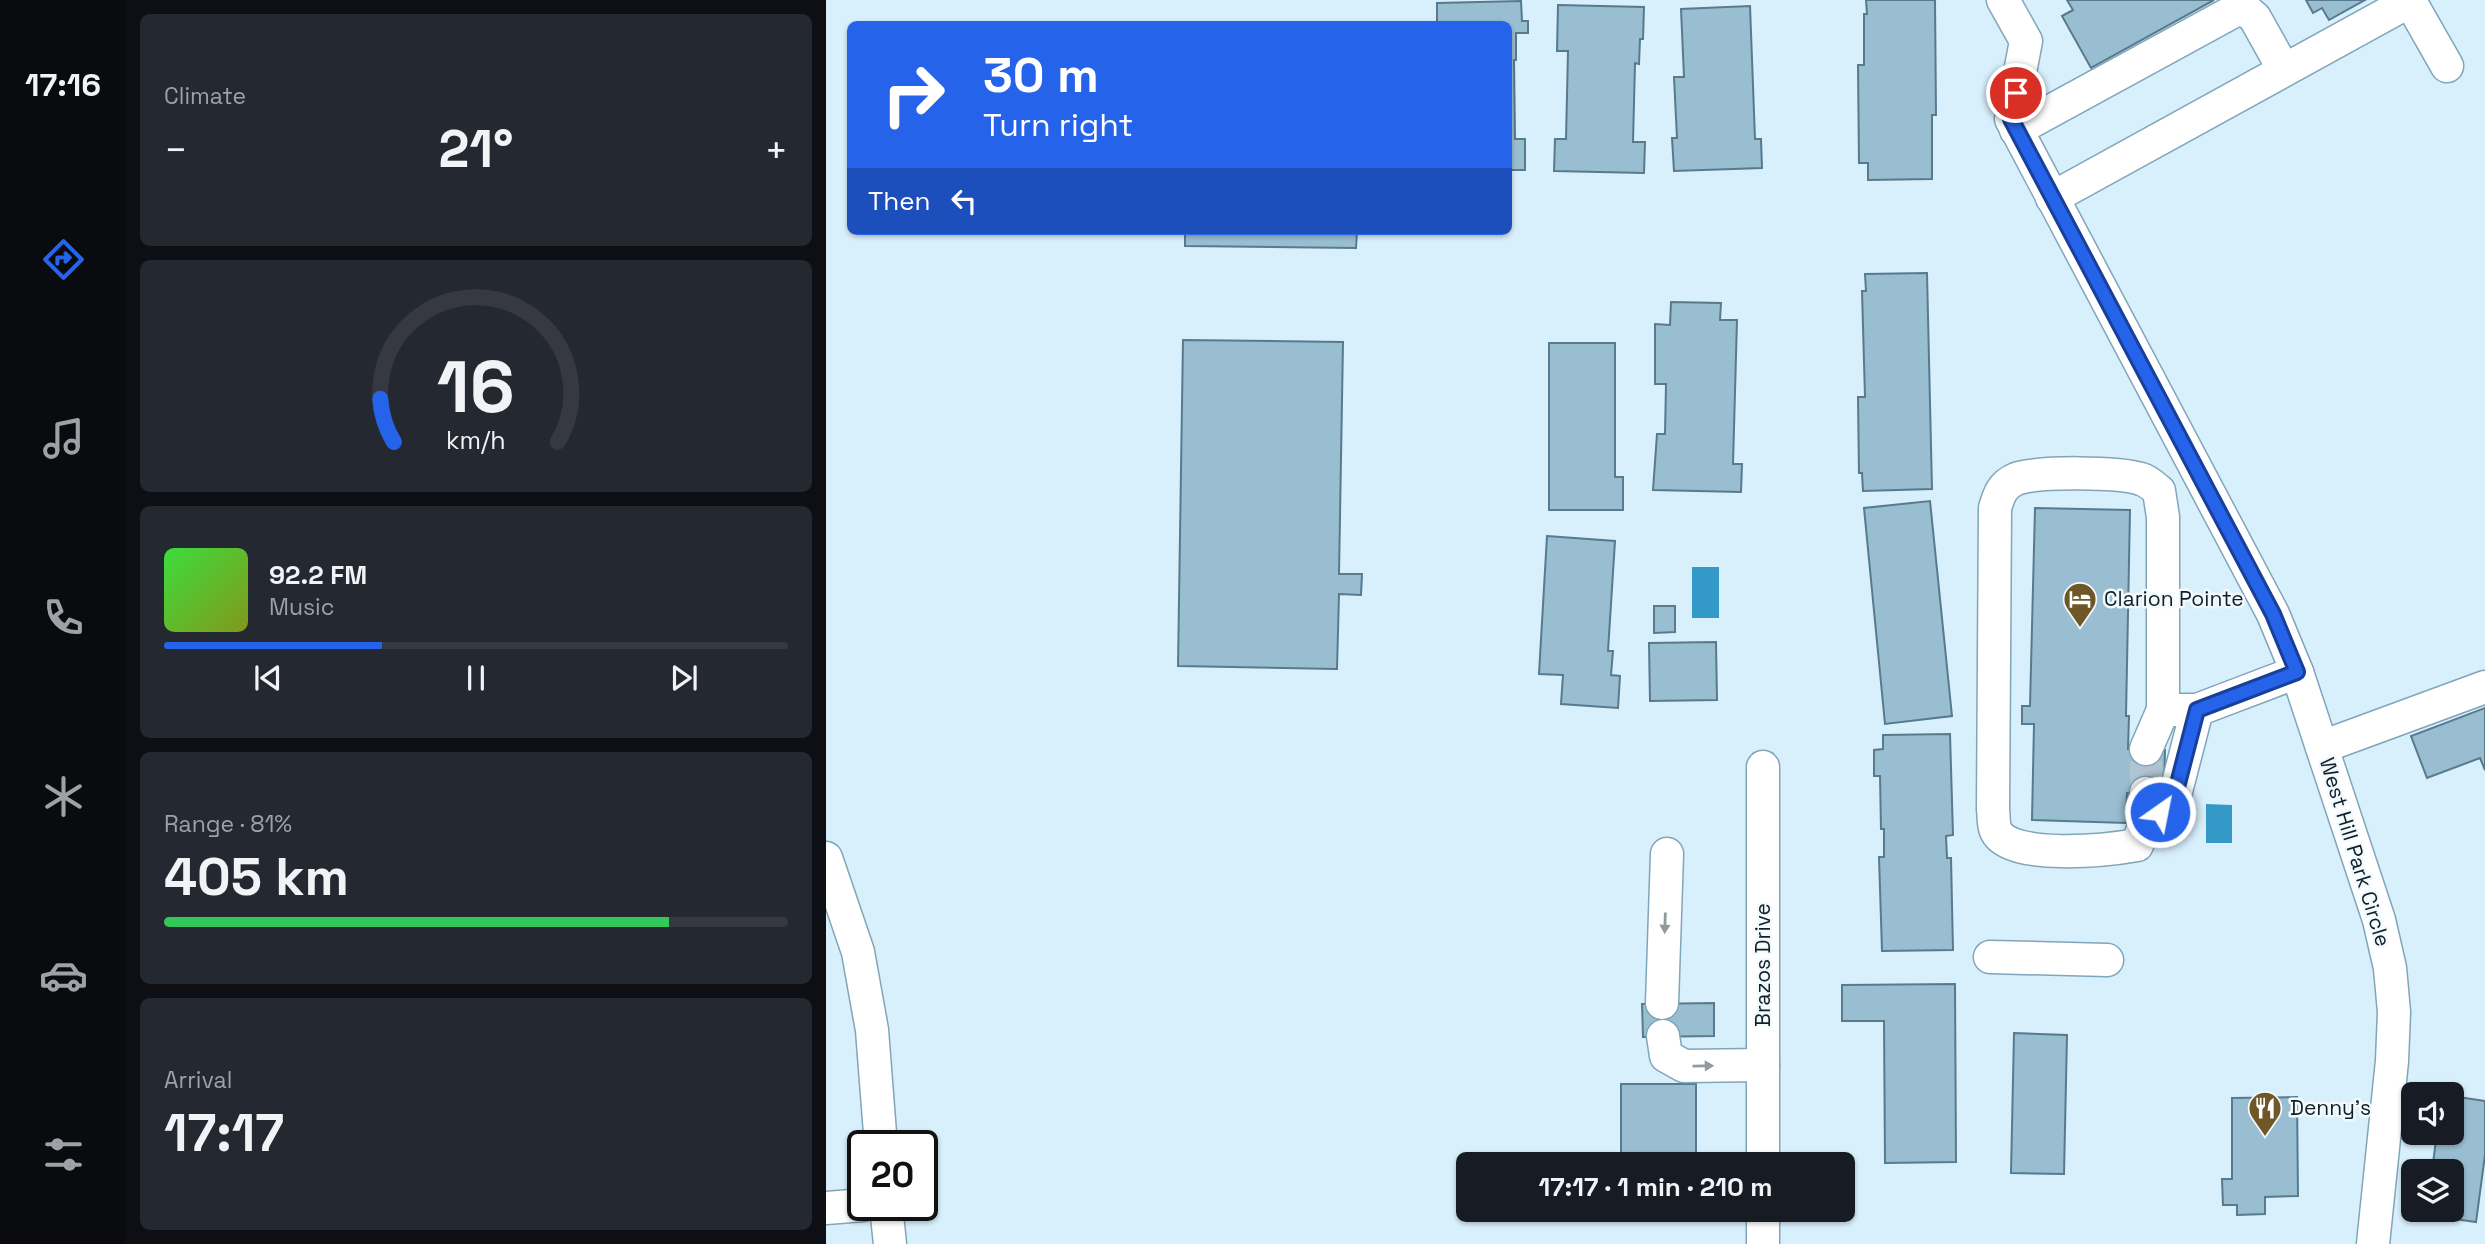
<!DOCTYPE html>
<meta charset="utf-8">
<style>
:root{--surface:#171b24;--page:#242831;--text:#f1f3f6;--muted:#9ea1a6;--line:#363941;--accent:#2563eb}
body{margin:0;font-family:"Space Grotesk",sans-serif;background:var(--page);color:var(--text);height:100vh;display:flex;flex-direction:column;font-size:26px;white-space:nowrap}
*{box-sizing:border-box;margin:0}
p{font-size:23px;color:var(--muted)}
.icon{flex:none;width:38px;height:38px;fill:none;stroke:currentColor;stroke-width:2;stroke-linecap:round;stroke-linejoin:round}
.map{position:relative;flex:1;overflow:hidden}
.sheet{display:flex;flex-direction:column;gap:14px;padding:14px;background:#0d0f14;width:700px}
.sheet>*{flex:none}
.hud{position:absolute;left:21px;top:21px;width:665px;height:214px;border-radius:10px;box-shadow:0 2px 5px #0004;background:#2563eb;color:#fff;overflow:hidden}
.controls{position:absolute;left:1575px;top:1082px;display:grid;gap:14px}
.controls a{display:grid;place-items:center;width:63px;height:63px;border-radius:10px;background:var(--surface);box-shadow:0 2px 5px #0004;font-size:35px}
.speed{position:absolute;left:21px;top:1130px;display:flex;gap:14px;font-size:35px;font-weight:700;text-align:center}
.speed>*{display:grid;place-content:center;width:91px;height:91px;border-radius:50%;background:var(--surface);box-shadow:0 2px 5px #0004;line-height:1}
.speed .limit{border:4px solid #111;border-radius:10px;background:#fff;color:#111}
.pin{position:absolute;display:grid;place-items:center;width:60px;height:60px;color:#fff;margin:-30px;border:4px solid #fff;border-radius:50%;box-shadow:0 2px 7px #0007}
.me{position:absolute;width:77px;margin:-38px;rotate:33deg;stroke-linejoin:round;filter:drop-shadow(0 0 5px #0008)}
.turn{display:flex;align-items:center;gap:24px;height:147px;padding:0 21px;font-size:32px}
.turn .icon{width:91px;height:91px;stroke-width:2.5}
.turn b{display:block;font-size:49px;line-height:60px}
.then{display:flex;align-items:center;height:66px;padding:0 21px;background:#0003;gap:14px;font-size:26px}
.big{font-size:52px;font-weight:700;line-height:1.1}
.sheet .tile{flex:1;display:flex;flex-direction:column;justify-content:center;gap:10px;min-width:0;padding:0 24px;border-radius:10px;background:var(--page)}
.sheet .dial{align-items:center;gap:0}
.dial svg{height:182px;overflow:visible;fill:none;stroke:var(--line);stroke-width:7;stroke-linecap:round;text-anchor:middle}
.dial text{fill:var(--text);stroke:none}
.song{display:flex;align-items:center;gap:21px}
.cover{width:84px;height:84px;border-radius:10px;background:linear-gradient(135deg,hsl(120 70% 55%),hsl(70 70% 35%))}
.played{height:7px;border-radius:4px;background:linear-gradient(90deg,var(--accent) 35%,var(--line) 35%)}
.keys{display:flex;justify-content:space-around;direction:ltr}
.heat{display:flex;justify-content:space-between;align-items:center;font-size:38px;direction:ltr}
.charge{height:10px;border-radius:5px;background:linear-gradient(90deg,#34c759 81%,var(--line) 0)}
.trip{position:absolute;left:630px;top:1152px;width:399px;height:70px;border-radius:10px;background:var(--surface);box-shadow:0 2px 5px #0004;font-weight:700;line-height:70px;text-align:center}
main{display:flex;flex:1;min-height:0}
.tabs{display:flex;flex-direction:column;width:126px;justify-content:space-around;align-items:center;background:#090b0e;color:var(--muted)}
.tabs .icon{width:49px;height:49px}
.tabs .active{color:var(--accent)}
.tabs b{font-size:32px;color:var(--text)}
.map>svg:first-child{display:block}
.water{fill:#3499c7}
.building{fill:#99bed2;stroke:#577a8d;stroke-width:2}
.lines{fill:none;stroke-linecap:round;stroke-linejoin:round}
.minor-tunnel{stroke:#b0c5d1;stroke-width:32;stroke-dasharray:32 16;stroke-linecap:butt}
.minor-casing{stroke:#81a5b9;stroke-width:35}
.minor{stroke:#fff;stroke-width:32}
.oneway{fill:#939a9d}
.route-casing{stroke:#184099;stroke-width:18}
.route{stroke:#2563eb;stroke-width:12}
.labels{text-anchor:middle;stroke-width:5;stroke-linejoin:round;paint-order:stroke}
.poi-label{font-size:21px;fill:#101f26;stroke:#f2fafe;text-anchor:start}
.street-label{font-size:21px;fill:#101f26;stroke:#f2fafe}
</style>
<main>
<nav class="tabs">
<b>17:16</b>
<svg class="icon active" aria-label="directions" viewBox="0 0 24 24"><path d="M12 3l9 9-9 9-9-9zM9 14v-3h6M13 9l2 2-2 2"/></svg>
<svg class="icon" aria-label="music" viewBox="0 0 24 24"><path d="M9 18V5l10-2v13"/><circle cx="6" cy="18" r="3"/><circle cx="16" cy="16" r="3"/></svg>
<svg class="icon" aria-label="phone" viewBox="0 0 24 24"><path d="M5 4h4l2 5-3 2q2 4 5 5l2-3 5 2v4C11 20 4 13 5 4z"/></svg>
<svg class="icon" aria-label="climate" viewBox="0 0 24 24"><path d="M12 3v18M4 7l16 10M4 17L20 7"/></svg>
<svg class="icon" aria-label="car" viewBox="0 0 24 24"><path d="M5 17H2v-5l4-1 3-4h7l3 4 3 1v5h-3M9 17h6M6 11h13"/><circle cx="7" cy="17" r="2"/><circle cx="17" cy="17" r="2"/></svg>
<svg class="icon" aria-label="filters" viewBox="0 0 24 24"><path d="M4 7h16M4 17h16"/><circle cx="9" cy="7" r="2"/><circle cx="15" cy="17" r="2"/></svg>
</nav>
<section class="sheet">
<div class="tile"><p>Climate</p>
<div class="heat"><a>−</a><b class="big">21°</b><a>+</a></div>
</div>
<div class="tile dial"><svg viewBox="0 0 100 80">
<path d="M14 69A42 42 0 1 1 86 69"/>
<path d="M14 69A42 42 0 0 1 8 50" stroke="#2563eb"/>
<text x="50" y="56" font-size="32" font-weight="700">16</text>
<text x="50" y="72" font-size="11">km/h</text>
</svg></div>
<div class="tile">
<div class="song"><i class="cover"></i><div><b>92.2 FM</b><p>Music</p></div></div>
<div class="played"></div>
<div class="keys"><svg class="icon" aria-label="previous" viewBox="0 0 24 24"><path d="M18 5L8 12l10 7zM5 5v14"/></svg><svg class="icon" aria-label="pause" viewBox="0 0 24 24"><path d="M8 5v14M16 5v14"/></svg><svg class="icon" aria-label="next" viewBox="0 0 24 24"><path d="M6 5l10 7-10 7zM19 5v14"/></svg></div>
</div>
<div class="tile"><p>Range · 81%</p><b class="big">405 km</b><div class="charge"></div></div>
<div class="tile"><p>Arrival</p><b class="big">17:17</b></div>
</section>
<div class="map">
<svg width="1659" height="1244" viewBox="0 0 1659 1244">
<rect width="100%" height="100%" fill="#d8effc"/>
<!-- water -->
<g class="water">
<rect x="866" y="567" width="27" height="51"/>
<path d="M1380 804 1406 805V843H1380Z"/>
</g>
<!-- building -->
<g class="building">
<path d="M1040 0H1109L1110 115H1106V179L1042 180V163H1033L1032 65H1038V14H1041Z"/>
<path d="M1241 0H1388L1265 68 1236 16 1247 10Z"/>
<path d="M1480 0H1539L1503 20 1496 8 1487 13Z"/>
<path d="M695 1 696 21H702V33H690V60H688L689 139H699V170H682V24H611V3Z"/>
<path d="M732 5 818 7 817 39H814L813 64 809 63 807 142H819L818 173 728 171 729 139H740L742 51H731Z"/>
<path d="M924 6 929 139H935L936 168 848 171 846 138H851L848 77H858L855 9Z"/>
<path d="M359 231H531L530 248 359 246Z"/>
<path d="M1101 273 1106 489 1037 491 1036 473H1033L1032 397H1039L1036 291H1040L1039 274Z"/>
<path d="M845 302 895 303 894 320H911L907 464H916L915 492 827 490 831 434H839L840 384H829V324L844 325Z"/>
<path d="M357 340 517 342 513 574H536L535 595 513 594 511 669 352 666Z"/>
<path d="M723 343H789V477H797V510H723Z"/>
<path d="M1104 501 1126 716 1059 724 1038 508Z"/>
<path d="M1209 508 1304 510 1300 716H1303L1302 749 1339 750 1338 794 1301 793 1300 823 1206 820 1208 724H1196V706H1204Z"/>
<path d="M721 536 789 541 782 651H787L785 675 794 676 792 708 735 704 737 675 713 674Z"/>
<path d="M828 606H849V632L828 633Z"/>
<path d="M890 642 891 700 824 701 823 643Z"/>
<path d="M1659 708V770L1654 758 1601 778 1585 736Z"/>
<path d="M1124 734 1127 835 1120 836 1121 858H1125L1127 950 1056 951 1053 857H1058V829H1055L1054 776H1048V750L1057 749V735Z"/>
<path d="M1129 984 1130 1162 1059 1163 1058 1021H1016V985Z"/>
<path d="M888 1003V1036L817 1037 816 1004Z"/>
<path d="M1188 1033 1241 1035 1238 1174 1185 1173Z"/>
<rect x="795" y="1084" width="75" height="80"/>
<path d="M1626 1096 1659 1101V1155L1650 1222 1600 1215 1601 1209H1626V1171H1606L1611 1132H1626Z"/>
<path d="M1471 1097 1472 1196 1439 1197V1214L1411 1215V1205H1397L1396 1179H1406V1098Z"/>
</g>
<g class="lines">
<!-- minor-tunnel -->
<path class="minor-tunnel" d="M1320 793V749"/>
<defs>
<g id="minor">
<path d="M1177 0 1200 41 1185 119 1447 614 1471 672 1371 710H1337V517L1333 491C1328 487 1322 481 1315 479 1293 472 1212 471 1190 479 1176 485 1173 495 1169 508L1167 809C1168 816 1167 825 1170 831 1184 861 1283 850 1311 845L1319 824 1320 793"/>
<path d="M1584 1 1621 66"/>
<path d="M1190 130 1410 10 1421 11 1429 18 1458 70"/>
<path d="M1226 198 1586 0"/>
<path d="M1471 672 1553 920 1564 968 1568 1012 1566 1061 1547 1244"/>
<path d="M1496 747 1659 687"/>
<path d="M1320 749 1337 710"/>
<path d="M1319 824 1348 799 1371 710"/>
<path d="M0 858 32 952 46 1030 55 1146"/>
<path d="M1164 957 1281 960"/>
<path d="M836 1003 841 854"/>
<path d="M837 1036 840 1056 858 1066 937 1065"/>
<path d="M937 1164V767"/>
<path d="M60 1206 64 1244"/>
<path d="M0 1208 37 1205"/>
<path d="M937 1209V1244"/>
</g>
</defs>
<!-- minor casing -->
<use href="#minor" class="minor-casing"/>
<!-- minor -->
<use href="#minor" class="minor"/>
</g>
<!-- one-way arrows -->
<defs><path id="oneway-solid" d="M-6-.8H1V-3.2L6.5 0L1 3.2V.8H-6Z" transform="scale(1.75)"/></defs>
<g class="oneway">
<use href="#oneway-solid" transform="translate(839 923) rotate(92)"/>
<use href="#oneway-solid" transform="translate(877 1066) rotate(-1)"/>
</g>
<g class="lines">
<defs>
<path id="route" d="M1190 93 1185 119 1447 614 1471 672 1371 710 1348 799 1334 812"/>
</defs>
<!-- route casing -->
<use href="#route" class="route-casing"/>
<!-- route -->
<use href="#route" class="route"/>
</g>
<!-- icons -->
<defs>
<symbol id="hotel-pin" viewBox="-11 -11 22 30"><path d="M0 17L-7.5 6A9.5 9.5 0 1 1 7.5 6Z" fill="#6f5727" stroke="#f2fafe"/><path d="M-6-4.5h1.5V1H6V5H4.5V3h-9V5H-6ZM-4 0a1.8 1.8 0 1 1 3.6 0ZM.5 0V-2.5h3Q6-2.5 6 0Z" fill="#fff"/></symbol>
<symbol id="restaurant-pin" viewBox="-11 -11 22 30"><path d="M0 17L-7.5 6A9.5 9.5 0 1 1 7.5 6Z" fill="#6f5727" stroke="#f2fafe"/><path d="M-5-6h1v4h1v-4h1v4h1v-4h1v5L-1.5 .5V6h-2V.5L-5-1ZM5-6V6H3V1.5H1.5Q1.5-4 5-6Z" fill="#fff"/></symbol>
</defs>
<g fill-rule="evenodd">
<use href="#hotel-pin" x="1235" y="580" width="38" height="52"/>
<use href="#restaurant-pin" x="1420" y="1089" width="38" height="52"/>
</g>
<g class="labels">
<!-- poi labels -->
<g class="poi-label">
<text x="1278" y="606">Clarion Pointe</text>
<text x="1464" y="1115">Denny's</text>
</g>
<!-- street labels -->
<g class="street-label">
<text transform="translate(1529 852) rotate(73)" y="7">West Hill Park Circle</text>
<text transform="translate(937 965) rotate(-90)" y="7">Brazos Drive</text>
</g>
</g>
</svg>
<div class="controls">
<a><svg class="icon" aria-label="sound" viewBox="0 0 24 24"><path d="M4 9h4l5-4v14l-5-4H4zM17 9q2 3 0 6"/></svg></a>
<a><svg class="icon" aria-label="layers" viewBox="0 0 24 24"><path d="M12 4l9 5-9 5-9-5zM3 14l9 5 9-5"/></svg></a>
</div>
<div class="speed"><div class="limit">20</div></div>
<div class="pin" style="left:1190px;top:93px;background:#d93025"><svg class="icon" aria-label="arrive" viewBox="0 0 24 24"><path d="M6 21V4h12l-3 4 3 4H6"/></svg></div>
<svg class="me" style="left:1334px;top:812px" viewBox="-20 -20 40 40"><circle r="17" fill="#2563eb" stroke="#fff" stroke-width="3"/><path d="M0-11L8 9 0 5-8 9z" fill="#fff"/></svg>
<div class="trip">17:17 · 1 min · 210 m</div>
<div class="hud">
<div class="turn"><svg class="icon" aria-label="right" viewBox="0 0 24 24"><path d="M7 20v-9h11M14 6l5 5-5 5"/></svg><div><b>30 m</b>Turn right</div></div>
<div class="then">Then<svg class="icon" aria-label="left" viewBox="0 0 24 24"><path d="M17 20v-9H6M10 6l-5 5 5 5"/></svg></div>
</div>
</div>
</main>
